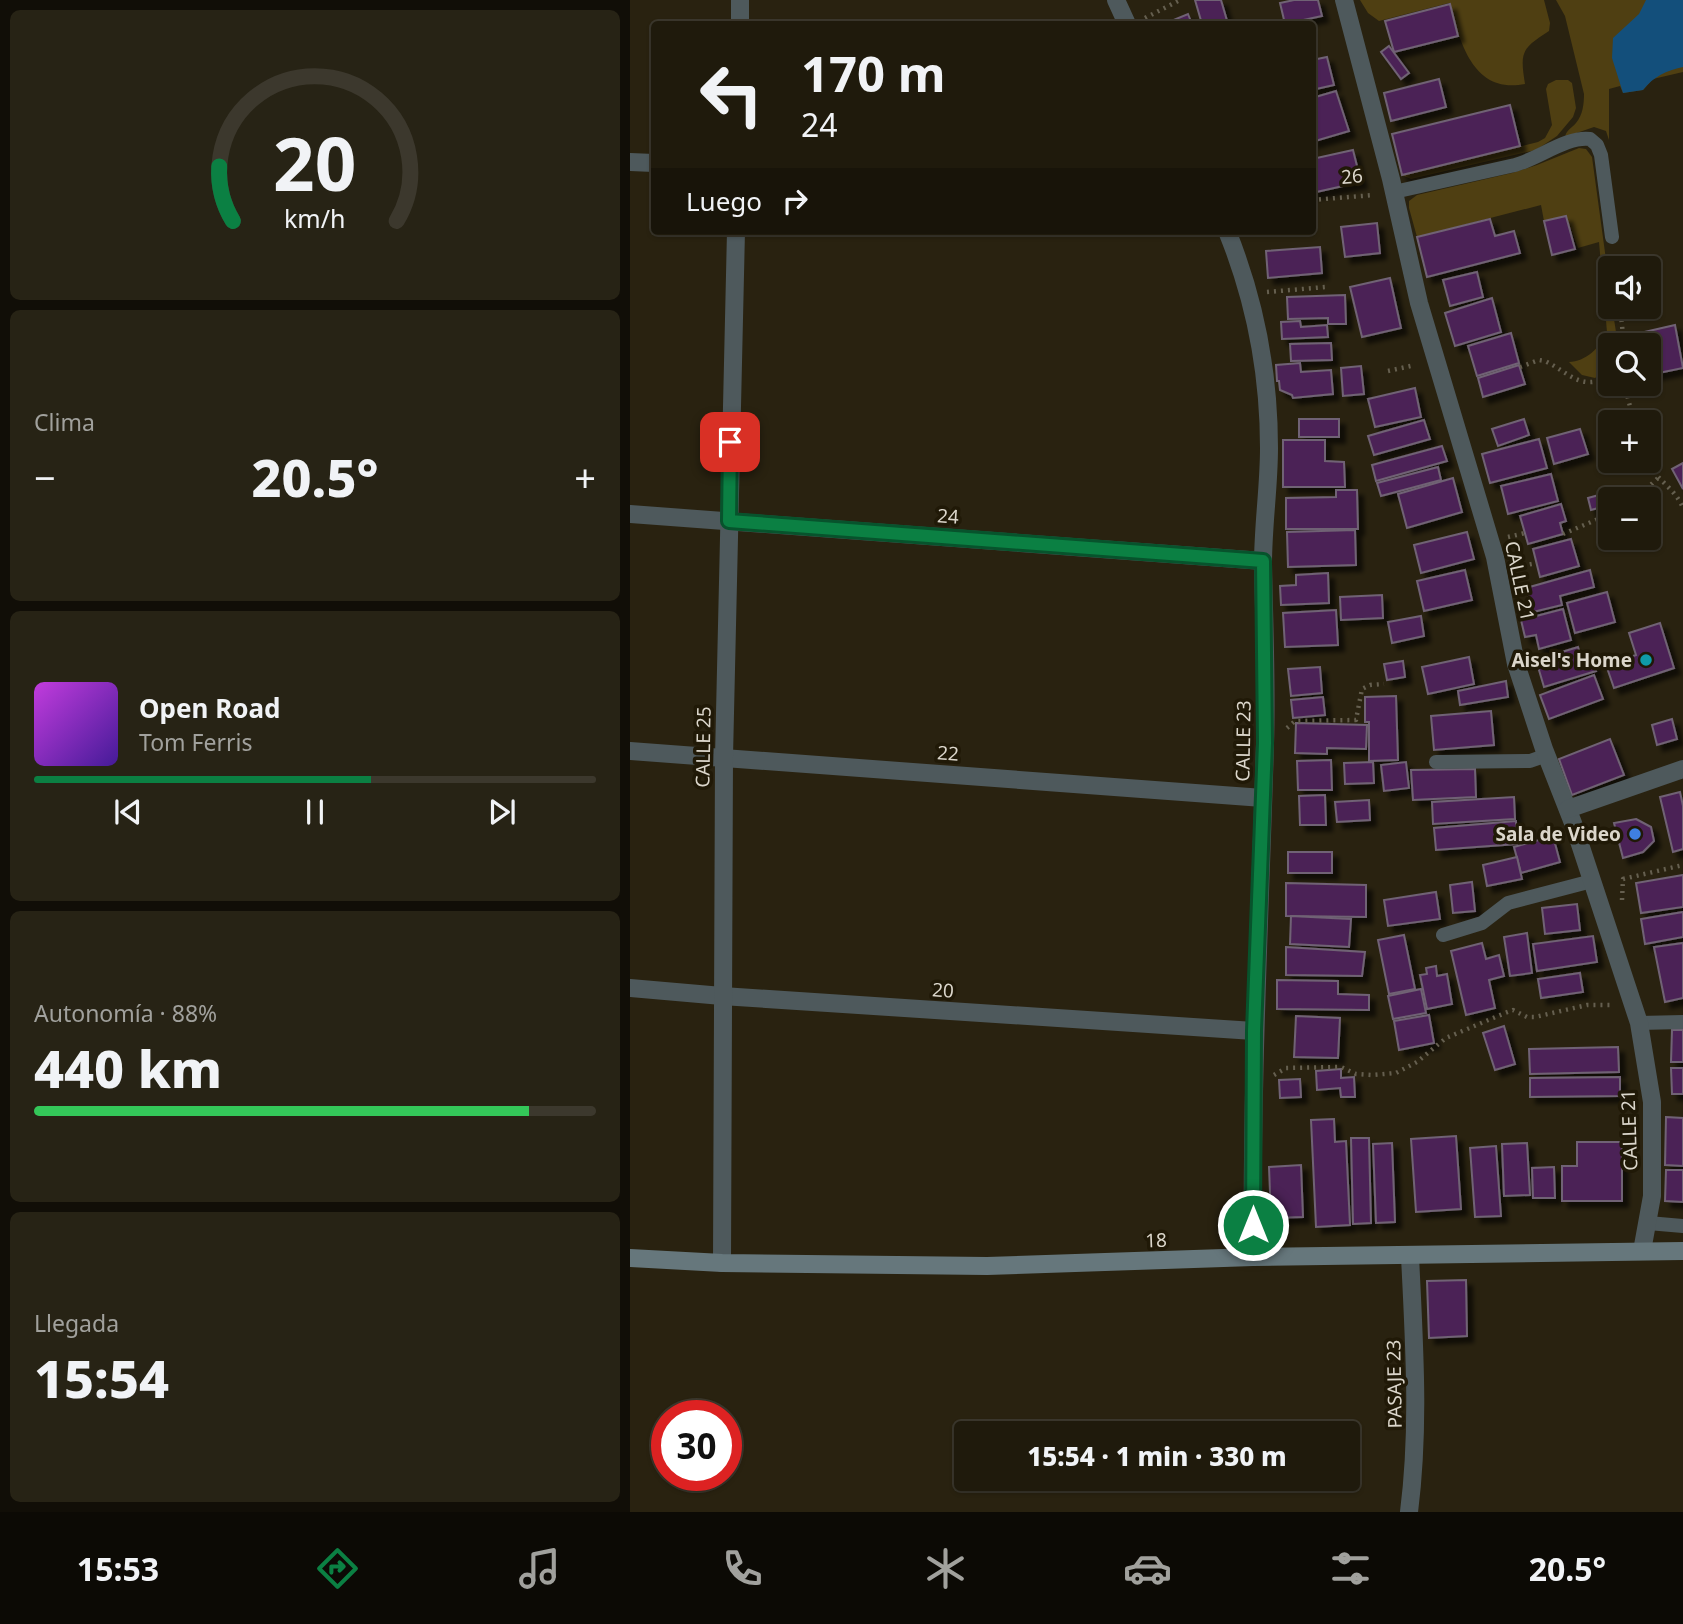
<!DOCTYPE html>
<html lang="es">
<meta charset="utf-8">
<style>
:root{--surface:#1f1a0c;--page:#272315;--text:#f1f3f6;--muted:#a1a19d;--line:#3c382d;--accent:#0b8043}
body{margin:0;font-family:"Noto Sans",sans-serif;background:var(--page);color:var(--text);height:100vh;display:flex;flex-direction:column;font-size:26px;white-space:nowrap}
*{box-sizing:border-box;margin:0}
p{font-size:23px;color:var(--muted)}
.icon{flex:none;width:38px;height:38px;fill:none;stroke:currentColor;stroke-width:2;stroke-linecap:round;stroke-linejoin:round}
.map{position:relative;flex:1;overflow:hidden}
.drawer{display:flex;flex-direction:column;gap:10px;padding:10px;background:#110e07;width:630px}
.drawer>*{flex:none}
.guide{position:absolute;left:21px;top:21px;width:665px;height:214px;border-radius:7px;box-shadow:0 2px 5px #0004,0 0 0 2px var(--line);background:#1f1a0c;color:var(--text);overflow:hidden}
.tools{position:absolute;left:968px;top:256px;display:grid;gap:14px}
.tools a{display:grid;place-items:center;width:63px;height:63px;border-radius:7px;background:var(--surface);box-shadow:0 2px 5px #0004,0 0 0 2px var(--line);font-size:35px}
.speed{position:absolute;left:21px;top:1400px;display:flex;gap:14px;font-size:35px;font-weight:700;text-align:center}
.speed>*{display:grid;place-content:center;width:91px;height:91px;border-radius:50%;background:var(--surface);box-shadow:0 2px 5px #0004,0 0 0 2px var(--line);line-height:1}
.speed .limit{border:10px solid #d22;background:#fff;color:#111}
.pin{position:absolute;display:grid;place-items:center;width:60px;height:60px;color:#fff;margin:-30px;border-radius:14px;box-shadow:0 4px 10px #0006}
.me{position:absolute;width:77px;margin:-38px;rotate:0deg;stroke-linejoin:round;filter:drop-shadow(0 0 5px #0008)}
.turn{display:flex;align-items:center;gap:24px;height:147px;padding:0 35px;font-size:32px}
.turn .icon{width:91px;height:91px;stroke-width:2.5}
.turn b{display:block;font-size:49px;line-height:60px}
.then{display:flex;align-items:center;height:66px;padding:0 35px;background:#0003;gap:14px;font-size:26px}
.big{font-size:52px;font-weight:800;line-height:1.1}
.drawer .tile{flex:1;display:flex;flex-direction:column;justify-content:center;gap:10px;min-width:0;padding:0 24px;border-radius:10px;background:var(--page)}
.drawer .dial{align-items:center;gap:0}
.dial svg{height:182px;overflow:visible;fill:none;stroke:var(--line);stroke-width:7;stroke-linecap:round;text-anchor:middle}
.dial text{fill:var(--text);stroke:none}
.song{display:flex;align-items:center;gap:21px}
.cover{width:84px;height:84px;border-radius:10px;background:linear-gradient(135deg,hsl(290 70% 55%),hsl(260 70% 35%))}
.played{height:7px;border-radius:4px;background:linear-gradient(90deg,var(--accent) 60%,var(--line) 60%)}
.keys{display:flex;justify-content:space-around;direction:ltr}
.heat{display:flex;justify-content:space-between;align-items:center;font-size:38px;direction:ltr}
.charge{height:10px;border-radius:5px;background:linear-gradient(90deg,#34c759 88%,var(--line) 0)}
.trip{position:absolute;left:324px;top:1421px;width:406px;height:70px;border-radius:7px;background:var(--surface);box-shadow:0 2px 5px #0004,0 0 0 2px var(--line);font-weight:800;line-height:70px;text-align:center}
.tabs{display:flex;height:112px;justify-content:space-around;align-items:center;background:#0c0a05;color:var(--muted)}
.tabs .icon{width:49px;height:49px}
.tabs .selected{color:var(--accent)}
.tabs b{font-size:32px;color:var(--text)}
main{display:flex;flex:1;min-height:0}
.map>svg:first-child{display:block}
.green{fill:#4f3f12}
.water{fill:#134f7b}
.building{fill:#4c2456;stroke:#706274;stroke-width:2;filter:url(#shadow)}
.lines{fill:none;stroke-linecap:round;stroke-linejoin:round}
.path{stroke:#655f4f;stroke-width:4.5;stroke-dasharray:2 5;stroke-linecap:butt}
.lane{stroke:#4e595c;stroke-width:14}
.street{stroke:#4e595c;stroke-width:18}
.secondary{stroke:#66777c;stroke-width:18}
.route-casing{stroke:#07532c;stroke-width:18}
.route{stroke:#0b8043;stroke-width:12}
.culture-dot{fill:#0f9aa8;stroke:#201907;stroke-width:2.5}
.shop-dot{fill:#3f7fe0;stroke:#201907;stroke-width:2.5}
.labels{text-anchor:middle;stroke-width:7;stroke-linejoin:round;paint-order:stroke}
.street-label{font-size:19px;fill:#dbd6cb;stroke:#201907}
.poi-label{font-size:19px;font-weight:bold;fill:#dbd6cb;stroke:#201907;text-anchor:end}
</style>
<main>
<section class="drawer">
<div class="tile dial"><svg viewBox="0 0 100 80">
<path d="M14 69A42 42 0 1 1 86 69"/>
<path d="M14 69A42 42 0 0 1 8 45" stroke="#0b8043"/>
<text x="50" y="56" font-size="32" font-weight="700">20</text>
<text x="50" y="72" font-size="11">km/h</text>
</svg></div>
<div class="tile"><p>Clima</p>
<div class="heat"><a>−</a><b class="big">20.5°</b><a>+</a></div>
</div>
<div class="tile">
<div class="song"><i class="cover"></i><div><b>Open Road</b><p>Tom Ferris</p></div></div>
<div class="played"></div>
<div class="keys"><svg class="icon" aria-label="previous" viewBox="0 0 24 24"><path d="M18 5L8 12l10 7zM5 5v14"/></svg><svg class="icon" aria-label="pause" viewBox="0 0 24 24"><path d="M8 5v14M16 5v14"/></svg><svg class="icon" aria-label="next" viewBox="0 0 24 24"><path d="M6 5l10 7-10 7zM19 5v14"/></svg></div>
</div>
<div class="tile"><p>Autonomía · 88%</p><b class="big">440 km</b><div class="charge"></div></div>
<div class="tile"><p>Llegada</p><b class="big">15:54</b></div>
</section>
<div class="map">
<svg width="1053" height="1512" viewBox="0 0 1053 1512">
<defs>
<filter id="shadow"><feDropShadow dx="6" dy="6" stdDeviation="2" flood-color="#0009"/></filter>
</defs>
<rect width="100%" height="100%" fill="#292210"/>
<!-- green -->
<g class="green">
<path d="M730 0H914L920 23 919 31C891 49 890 52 895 84 843 94 831 44 819 3L749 21 738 13Z"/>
<path d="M926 0H1053V72L1023 79 1013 90 993 93 990 86 979 89V140L976 131 964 127 935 137C937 129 941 129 946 123 953 115 954 103 954 94L935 16Z"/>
<path d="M926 80H938L942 83 946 108 943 117 927 136 906 150 781 179 772 175 908 142 915 138 922 125 916 89 918 84Z"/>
<path d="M949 148 956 149 962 157 980 289V306H982L988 345H980V368L965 378 952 375 939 362C955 362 971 347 977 332L969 242 948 248 936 216 914 221 911 205 787 237 779 208V201L787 195 882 173 907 165Z"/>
</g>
<!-- water -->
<path class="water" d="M1016 0H1053V67C1036 71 1024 76 1013 90L993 93 982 58 983 38 1009 14Z"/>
<!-- building -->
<g class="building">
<path d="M565 0H591L598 24H572Z"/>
<path d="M664 0H688L692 16 655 24 650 3Z"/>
<path d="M820 4 828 36 764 52 755 21Z"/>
<path d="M558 14 562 24H534Z"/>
<path d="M759 46 779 73 771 79 751 52Z"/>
<path d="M697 57 704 85 682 90V60Z"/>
<path d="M809 79 816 107 761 121 754 93Z"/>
<path d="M706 91 719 131 682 142V98Z"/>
<path d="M880 105 890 146 772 175 762 134Z"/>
<path d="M723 150 731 182 682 193V159Z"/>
<path d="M936 216 945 249 922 255 914 221Z"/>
<path d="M860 219 865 236 884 231 890 253 797 277 787 237Z"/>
<path d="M747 223 750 253 715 257 711 227Z"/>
<path d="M690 247 692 273 638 278 636 251Z"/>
<path d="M847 272 853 297 820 306 813 280Z"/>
<path d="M760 278 771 328 732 337 720 287Z"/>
<path d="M715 295 716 324H698V318L658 319 657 297Z"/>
<path d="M862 298 871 332 825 346 815 313Z"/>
<path d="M670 321 671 327 697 325 698 337 652 339 651 322Z"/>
<path d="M1045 325 1053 368 1019 375 1018 345H1013L1010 333Z"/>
<path d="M881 333 889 363 847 376 838 346Z"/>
<path d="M701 343 702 360 661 361 660 344Z"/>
<path d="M670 363 671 372 701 370 703 394 663 398 662 395 650 390 649 381H647L646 365Z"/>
<path d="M889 365 895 384 853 397 848 378Z"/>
<path d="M731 366 734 394 713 396 711 368Z"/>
<path d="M785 388 791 417 745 427 738 399Z"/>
<rect x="669" y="419" width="40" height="18"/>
<path d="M894 419 899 435 868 446 862 429Z"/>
<path d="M794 420 800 439 744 455 738 436Z"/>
<path d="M950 429 958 454 924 464 917 438Z"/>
<path d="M909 439 917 468 860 483 852 454Z"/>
<path d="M653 440H695V461L714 462 715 487H653Z"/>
<path d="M812 446 817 461 746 481 742 465Z"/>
<path d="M1053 463V489L1042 469Z"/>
<path d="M808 467 811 480 751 496 747 483Z"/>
<path d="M921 474 928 501 878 514 871 486Z"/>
<path d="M823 478 832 512 777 528 768 494Z"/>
<path d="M706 490H727L728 529H656V498L706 497Z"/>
<path d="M976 493 979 505 961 510 958 498Z"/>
<path d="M931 504 936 521 930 523 933 534 898 544 890 516Z"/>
<path d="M725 530 726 565 658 567 657 532Z"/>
<path d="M837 532 844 559 791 573 784 545Z"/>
<path d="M941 539 949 566 910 577 903 549Z"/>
<path d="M835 570 842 600 794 611 787 581Z"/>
<path d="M960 570 964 587 930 596 932 605 903 612 896 588Z"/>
<path d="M698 573 699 603 651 605 650 586 666 585V575Z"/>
<path d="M977 592 985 622 945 633 937 603Z"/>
<path d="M752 595 753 618 711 620 710 597Z"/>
<path d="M933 609 941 640 909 649 906 635 895 637 891 620Z"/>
<path d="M706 610 708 645 655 647 653 613Z"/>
<path d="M791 616 794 636 762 643 758 622Z"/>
<path d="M1030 623 1044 668 984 688 976 665 1006 655 999 633Z"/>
<path d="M948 647 951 656 960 653 966 671 914 687 906 660Z"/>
<path d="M839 657 844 684 798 694 792 667Z"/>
<path d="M773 661 775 677 757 680 754 664Z"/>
<path d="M690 667 692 693 661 696 658 669Z"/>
<path d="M964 675 973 699 919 719 910 695Z"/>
<path d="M876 681 878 697 830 705 828 691Z"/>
<path d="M766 696 768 760 739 761V722H735V697Z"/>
<path d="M693 697 695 715 663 718 661 700Z"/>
<path d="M861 711 864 745 804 750 801 716Z"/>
<path d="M1042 719 1047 739 1027 745 1022 725Z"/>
<path d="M666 723 737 725 736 749 697 748V754L665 753Z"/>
<path d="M980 739 994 775 942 795 929 759Z"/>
<path d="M701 760 702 790H668L667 761Z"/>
<path d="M743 762 744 783 715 784 714 763Z"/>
<path d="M776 762 779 788 754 791 751 765Z"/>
<path d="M845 769 846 797 783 800 781 770Z"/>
<path d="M1050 792 1053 806V849L1043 852 1030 797Z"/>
<path d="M695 795 696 825H670L669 796Z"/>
<path d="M884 797 885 819 803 824 802 802Z"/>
<path d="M739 800 740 820 707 822 705 802Z"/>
<path d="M1006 819 1021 827 1024 841 1013 852 993 858 984 823Z"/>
<path d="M886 821 887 844 806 850 804 828Z"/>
<path d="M923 836 930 862 891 873 884 847Z"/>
<rect x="658" y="852" width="44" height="21"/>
<path d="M887 857 892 879 857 886 853 865Z"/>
<path d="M1053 875V907L1011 913 1006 883Z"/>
<path d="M842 882 845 911 823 913 820 885Z"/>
<path d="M656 883 736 885V917L656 916Z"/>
<path d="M806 892 810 919 758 926 754 900Z"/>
<path d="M947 904 950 930 915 934 912 908Z"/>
<path d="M1053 912V937L1015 944 1011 919Z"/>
<path d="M661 916 721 919 719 947 660 944Z"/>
<path d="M897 933 902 973 880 976 874 937Z"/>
<path d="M774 935 785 989 759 994 748 940Z"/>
<path d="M963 936 967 962 907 971 903 944Z"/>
<path d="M852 943 856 959 869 955 874 976 859 980 865 1008 836 1015 821 951Z"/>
<path d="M1053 943V998L1035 1002 1024 947Z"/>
<path d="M656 947 735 952 732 976 656 975Z"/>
<path d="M806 966 807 976 817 974 822 1004 797 1009 790 975 797 974 796 968Z"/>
<path d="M950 973 953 992 911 998 908 979Z"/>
<path d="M647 980 708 981V994L739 995V1010L647 1009Z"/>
<path d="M791 989 796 1013 763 1019 758 996Z"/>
<path d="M799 1015 804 1043 769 1050 764 1021Z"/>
<path d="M666 1016 710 1018 708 1058 664 1057Z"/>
<path d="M874 1026 885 1064 865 1070 853 1033Z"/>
<path d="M1042 1030H1053V1062H1041Z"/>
<path d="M988 1047 989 1072 900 1074 899 1049Z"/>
<path d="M1041 1068H1053V1094H1042Z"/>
<path d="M711 1069V1078L724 1077 725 1097H711L710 1088 687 1090 686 1071Z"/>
<path d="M990 1077V1096L900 1097V1078Z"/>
<path d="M670 1079 671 1097 650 1098 649 1080Z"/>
<path d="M1036 1117 1053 1118V1166L1035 1165Z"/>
<path d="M704 1119 705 1142 716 1141 720 1225 686 1227 681 1120Z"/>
<path d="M826 1136 831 1209 786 1212 781 1139Z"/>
<path d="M721 1138H739L741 1223 723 1224Z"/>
<path d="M947 1142H992V1201H932V1166H947Z"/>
<path d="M762 1143 765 1222 746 1223 743 1144Z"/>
<path d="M897 1143 900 1195 874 1196 872 1144Z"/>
<path d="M866 1146 871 1216 845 1217 840 1148Z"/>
<path d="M671 1165 673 1217 641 1218 639 1167Z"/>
<path d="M924 1167 925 1198H903L902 1168Z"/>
<path d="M1036 1170H1053V1202L1035 1201Z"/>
<path d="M836 1280 837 1336 799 1338 797 1281Z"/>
</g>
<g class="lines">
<!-- path -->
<g class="path">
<path d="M515 18 550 0"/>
<path d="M682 200 744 195"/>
<path d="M984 255 985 268"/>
<path d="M637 292 696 287"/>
<path d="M990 306 994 345"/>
<path d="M890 367 909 360 915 361C940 373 951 392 980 376"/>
<path d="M758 371 785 365"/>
<path d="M994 383 1004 422"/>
<path d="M1016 460C1025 479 1045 488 1053 508"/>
<path d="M1006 499 1029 477"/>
<path d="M933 534 980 514"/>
<path d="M878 537 895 533"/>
<path d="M886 567 907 563"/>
<path d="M657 728 665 721 726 720 732 689 740 685 754 684"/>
<path d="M992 900 993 879 1053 865"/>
<path d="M644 1075 656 1068 711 1067 726 1074 742 1075 766 1073 787 1062 816 1038 875 1013 883 1010 897 1017H905L957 1005H982"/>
</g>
<!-- lane -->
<g class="lane">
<path d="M764 192 885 165C908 159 937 136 960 139L967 145 971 155 982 237"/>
<path d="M806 762 900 761 917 755"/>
<path d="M813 935 852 923 878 903 962 881"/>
<path d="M1009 1023 1053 1022"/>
<path d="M1018 1223 1053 1226"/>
</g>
<!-- street -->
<g class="street">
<path d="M486 0 497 24"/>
<path d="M714 0 761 179 789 303 865 557 886 664 914 749 943 823 1009 1023 1022 1102V1196L1012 1251"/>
<path d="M110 24V0"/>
<path d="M0 162 24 163"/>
<path d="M597 231C625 300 639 373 639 448 639 487 633 525 633 564 634 624 637 684 635 744 630 915 621 1086 623 1257"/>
<path d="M0 514 633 561"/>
<path d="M0 751 633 798"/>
<path d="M938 809 1053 769"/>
<path d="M0 988 92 996 624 1031"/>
<path d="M92 1263 94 757 106 231"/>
<path d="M779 1512C790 1426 784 1342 780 1256"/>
</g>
<!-- secondary -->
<path class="secondary" d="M0 1258 92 1263 357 1266 623 1257 1053 1251"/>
</g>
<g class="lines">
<defs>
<path id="route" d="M100 442 99 521 633 561 635 743 624 1031 623 1225"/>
</defs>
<!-- route casing -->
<use href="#route" class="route-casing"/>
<!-- route -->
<use href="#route" class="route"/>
</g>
<!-- markers -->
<circle class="culture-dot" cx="1016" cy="660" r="7"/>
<circle class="shop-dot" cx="1005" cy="834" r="7"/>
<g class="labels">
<!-- street labels -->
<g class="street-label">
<text transform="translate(722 176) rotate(-5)" y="7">26</text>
<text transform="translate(318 516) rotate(4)" y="7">24</text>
<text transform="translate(890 581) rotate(78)" y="7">CALLE 21</text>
<text transform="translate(613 741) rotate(-89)" y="7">CALLE 23</text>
<text transform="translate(73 747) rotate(-89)" y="7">CALLE 25</text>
<text transform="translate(318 753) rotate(4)" y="7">22</text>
<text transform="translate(313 990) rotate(4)" y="7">20</text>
<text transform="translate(999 1130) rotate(-92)" y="7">CALLE 21</text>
<text transform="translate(526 1240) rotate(-2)" y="7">18</text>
<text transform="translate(764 1384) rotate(-91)" y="7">PASAJE 23</text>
</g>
<!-- poi labels -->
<g class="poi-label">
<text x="1002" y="667">Aisel's Home</text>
<text x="991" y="841">Sala de Video</text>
</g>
</g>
</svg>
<div class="tools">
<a><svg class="icon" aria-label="sound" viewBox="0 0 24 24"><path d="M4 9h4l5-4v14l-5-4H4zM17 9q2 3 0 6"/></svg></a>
<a><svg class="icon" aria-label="search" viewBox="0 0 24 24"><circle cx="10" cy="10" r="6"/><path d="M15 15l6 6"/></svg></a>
<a>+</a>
<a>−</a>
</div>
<div class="speed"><div class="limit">30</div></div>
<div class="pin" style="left:100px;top:442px;background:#d93025"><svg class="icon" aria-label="arrive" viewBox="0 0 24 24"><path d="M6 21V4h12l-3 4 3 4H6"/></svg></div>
<svg class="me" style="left:623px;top:1225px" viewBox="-20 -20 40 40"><circle r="17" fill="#0b8043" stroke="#fff" stroke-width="3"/><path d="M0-11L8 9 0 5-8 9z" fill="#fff"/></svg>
<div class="trip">15:54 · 1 min · 330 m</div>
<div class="guide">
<div class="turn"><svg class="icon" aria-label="left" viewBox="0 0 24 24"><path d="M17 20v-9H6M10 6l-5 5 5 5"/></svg><div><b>170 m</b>24</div></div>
<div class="then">Luego<svg class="icon" aria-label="right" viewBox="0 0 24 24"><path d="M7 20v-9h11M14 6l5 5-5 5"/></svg></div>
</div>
</div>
</main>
<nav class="tabs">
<b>15:53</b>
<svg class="icon selected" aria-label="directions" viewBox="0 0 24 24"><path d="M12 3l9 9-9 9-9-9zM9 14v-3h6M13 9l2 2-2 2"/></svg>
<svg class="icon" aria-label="music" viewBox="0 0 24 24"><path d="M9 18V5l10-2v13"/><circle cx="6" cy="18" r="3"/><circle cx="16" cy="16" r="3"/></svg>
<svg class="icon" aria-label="phone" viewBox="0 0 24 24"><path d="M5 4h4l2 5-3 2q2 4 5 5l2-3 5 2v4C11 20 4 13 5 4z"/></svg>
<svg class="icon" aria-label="climate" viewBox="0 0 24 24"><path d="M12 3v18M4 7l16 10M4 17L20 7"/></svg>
<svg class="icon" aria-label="car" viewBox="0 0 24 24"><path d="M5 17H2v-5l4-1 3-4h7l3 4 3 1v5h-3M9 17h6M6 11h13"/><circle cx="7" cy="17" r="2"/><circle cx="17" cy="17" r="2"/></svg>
<svg class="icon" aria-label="filters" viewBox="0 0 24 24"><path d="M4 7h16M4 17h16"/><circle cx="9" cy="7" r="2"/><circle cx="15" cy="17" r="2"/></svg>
<b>20.5°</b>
</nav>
